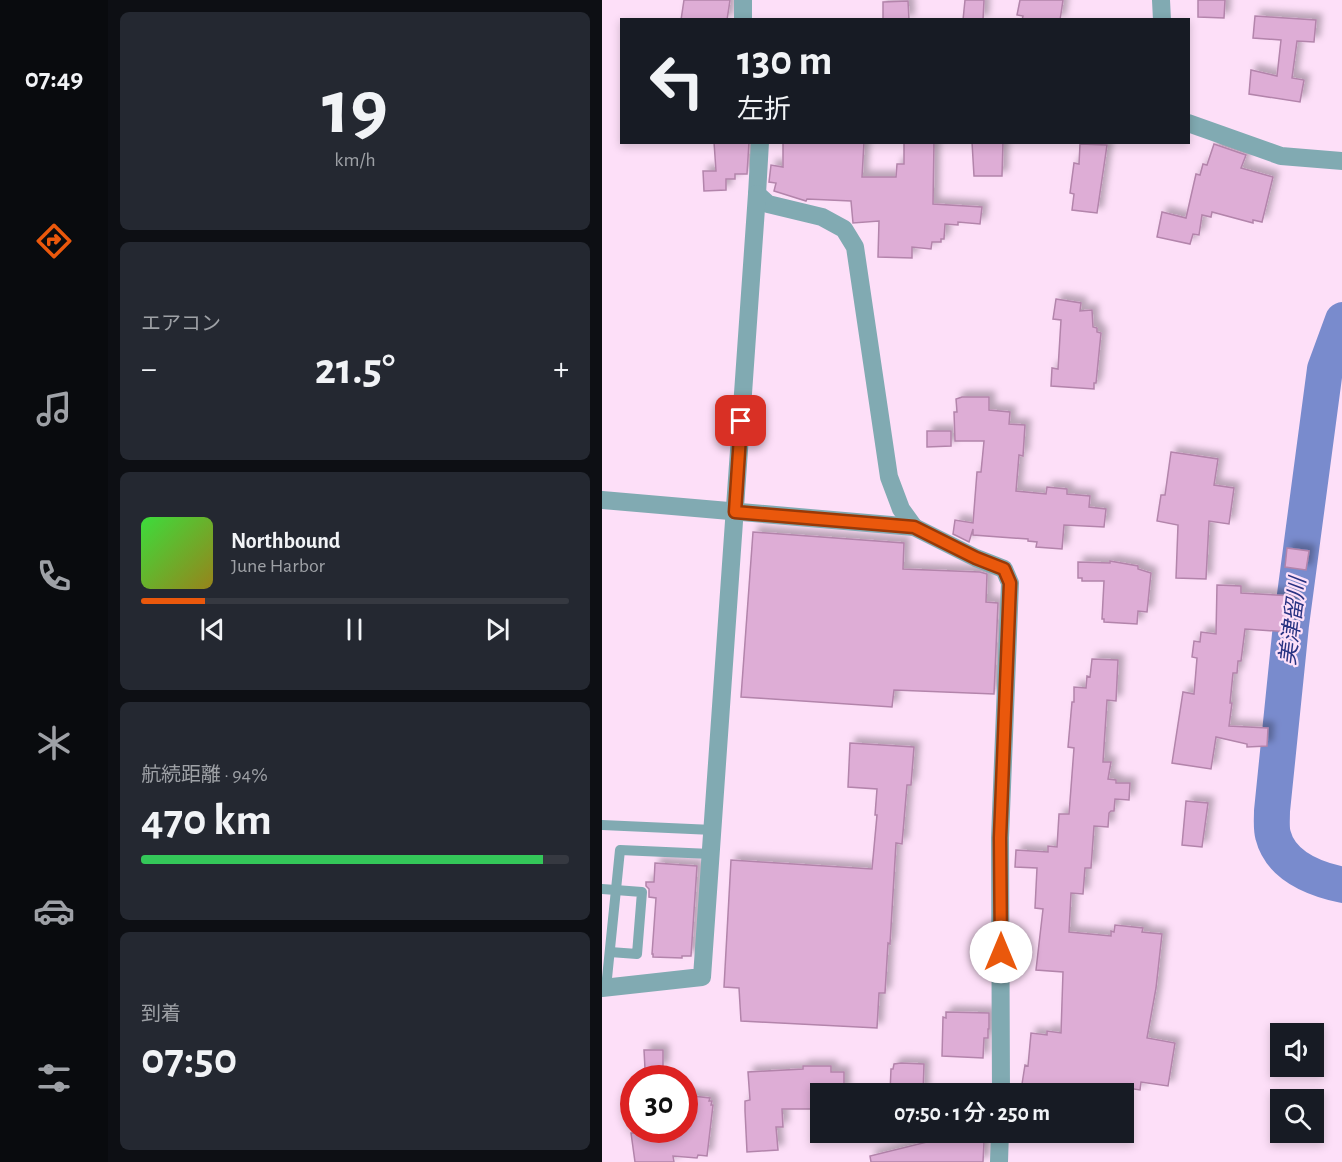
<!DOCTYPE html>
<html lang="ja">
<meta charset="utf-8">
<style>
:root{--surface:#171b24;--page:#242831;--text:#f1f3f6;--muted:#9ea1a6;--line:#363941;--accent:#ea580c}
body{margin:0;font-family:"Alegreya Sans","Noto Sans JP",sans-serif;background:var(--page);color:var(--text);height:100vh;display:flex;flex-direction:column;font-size:22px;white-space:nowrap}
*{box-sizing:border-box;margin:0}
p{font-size:20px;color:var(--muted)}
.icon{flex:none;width:33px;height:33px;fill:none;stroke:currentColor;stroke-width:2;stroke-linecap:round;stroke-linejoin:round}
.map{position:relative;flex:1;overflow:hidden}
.panel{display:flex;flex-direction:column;gap:12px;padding:12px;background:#0d0f14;width:494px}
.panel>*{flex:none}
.hud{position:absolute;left:18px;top:18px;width:570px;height:126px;border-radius:0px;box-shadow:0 3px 9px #0003;background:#171b24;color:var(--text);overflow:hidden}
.controls{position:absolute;left:668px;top:1023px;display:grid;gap:12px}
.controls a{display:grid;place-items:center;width:54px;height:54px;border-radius:0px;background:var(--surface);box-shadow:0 3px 9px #0003;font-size:30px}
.speed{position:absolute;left:18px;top:1065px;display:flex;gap:12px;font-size:30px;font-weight:700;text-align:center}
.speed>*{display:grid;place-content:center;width:78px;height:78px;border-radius:50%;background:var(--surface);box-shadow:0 3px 9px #0003;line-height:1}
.speed .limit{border:9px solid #d22;background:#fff;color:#111}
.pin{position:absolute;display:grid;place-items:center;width:51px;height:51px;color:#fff;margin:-26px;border-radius:12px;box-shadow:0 3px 9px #0006}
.me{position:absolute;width:66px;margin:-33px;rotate:0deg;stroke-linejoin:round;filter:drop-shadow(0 0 4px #0008)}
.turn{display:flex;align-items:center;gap:21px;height:126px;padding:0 18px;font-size:27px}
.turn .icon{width:78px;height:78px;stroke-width:2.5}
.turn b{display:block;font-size:42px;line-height:51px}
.big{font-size:45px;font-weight:600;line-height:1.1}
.panel .widget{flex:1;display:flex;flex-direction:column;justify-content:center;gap:9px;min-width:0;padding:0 21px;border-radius:9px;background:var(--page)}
.panel .dial{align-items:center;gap:0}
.dial b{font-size:78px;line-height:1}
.song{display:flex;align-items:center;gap:18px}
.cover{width:72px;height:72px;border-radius:9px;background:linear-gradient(135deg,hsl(120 70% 55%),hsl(50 70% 35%))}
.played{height:6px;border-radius:3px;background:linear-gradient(90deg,var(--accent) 15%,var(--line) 15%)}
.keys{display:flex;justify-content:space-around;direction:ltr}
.heat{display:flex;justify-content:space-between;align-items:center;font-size:33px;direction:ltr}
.charge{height:9px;border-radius:4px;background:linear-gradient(90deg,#34c759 94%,var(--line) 0)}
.trip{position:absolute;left:208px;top:1083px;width:324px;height:60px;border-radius:0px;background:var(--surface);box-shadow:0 3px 9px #0003;font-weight:600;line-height:60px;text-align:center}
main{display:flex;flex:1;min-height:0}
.tabs{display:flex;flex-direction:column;width:108px;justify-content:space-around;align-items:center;background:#090b0e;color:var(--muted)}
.tabs .icon{width:42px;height:42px}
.tabs .selected{color:var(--accent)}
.tabs b{font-size:27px;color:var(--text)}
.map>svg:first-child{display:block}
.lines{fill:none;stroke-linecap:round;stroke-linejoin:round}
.river{stroke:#798bcd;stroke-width:36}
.building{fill:#deadd6;stroke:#b384ab;stroke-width:1.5;filter:url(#shadow)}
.service{stroke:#81aab2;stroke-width:10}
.minor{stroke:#81aab2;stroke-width:18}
.route-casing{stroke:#983908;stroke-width:15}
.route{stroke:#ea580c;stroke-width:10}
.labels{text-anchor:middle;stroke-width:4.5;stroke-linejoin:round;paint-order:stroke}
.water-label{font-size:22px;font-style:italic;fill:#283382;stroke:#fddff8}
</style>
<main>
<nav class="tabs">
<b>07:49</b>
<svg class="icon selected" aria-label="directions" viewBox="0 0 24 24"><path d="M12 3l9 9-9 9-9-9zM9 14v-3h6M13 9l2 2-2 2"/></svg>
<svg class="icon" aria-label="music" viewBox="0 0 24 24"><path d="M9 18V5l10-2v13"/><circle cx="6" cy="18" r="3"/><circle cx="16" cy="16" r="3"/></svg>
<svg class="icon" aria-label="phone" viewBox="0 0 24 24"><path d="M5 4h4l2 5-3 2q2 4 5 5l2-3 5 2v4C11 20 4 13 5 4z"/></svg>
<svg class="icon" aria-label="climate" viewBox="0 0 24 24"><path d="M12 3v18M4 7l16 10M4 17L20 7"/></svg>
<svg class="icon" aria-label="car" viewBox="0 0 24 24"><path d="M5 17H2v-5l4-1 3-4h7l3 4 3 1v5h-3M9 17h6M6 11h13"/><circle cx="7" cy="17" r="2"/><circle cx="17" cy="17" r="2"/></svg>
<svg class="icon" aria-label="filters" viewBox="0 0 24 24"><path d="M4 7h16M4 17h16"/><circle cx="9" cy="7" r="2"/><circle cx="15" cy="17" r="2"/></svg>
</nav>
<section class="panel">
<div class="widget dial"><b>19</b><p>km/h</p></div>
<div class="widget"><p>エアコン</p>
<div class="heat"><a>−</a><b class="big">21.5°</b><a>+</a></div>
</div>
<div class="widget">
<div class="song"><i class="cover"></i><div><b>Northbound</b><p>June Harbor</p></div></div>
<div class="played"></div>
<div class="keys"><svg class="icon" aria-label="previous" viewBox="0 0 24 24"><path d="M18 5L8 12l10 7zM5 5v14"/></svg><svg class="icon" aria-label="pause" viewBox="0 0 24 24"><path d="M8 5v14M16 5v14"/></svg><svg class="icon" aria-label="next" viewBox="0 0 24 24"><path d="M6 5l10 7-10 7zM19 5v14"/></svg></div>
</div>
<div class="widget"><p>航続距離 · 94%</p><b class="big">470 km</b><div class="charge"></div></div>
<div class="widget"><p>到着</p><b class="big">07:50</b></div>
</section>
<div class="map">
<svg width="741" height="1162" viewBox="0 0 741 1162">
<defs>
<filter id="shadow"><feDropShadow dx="5.5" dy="-5.5" stdDeviation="3" flood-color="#0004"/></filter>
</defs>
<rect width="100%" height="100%" fill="#fddff8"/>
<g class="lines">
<!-- river -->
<path class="river" d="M741 320 723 369 689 625 670 811C670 819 669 828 671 835 679 867 713 879 741 885"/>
</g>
<!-- building -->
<g class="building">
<path d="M82 0H128L125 20H79Z"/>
<path d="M363 0H382L381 20H361Z"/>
<path d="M418 0H461L458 20H420L421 16 415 15Z"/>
<path d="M596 0H623L622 18 596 17Z"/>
<path d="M306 1 307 20H281V2Z"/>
<path d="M653 16 714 20 712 42 695 41 690 78 702 80 698 102 647 94 649 70 675 76 679 40 651 38Z"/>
<path d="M112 142H147L145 174H133V179H124V190L102 191 101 171H114Z"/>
<path d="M181 142H262L260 177H294L295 164H302V142H332L331 204 380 207 378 224 356 222V225L343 224 342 239H339V242H330L329 249 310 247V258L276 257 277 221 251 223 249 201 205 199 204 201 172 191 174 183 167 182 169 165 181 167Z"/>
<path d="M370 142H401L400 176H372Z"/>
<path d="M478 144 505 145 495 213 470 210 472 194 468 193 472 163 477 164Z"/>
<path d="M612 144 644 155 639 168 671 177 660 222 651 220V223L610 212 609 217 600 215 597 235 591 234 588 244 555 237 560 212 584 218 594 174 598 175 601 164 605 165Z"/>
<path d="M454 299 479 303 478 311 490 310 491 327 495 328V332L499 333 494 383H492V389L449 386 450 368 456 369 459 320 451 319Z"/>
<path d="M360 397H387V410L408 412 407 424 423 425 421 456 417 455 414 491 444 494 445 487 465 489V494L488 496 487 507 504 509 502 527 462 525 460 549 434 547 435 542 426 541V539L371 535V529L367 542 351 534 353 520 371 523 375 472H379L382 441H353L352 412H355L354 399Z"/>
<path d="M325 431H349V446L325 447Z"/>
<path d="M569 452 616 459 612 485 632 488 627 524 607 521 604 579 574 578 576 525 555 521 559 495H563Z"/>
<path d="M151 532 302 543 301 569 378 572 385 574 384 602 396 603 392 694 292 690 290 707 139 697Z"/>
<path d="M685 548 707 551 704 570 683 567Z"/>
<path d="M508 561 536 566V569L549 573 545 612 536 611 535 624 502 622V619H500L502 581H480V578H476V562L508 563Z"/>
<path d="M615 585 639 586V593L691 596 688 632 643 629 639 661H636L635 673H631L628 703H630L627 726 666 728 665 746 645 747V744L614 737 609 769 570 763 581 692 592 694 595 658 590 657 592 641 598 642 599 632 614 634Z"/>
<path d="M490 659 516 660 514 701 505 700 501 762H509L506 779 514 780V783H528L527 800 513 799 512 811H509L507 813 506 827 492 826 489 868H483L481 894 469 893 467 932 509 936V931L512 932 513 925 541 928 540 932 560 934 554 988 545 1038 573 1043 566 1086 539 1082 538 1090 512 1086 511 1094H446L447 1087 420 1084 423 1065 426 1066 429 1033 445 1035V1031L459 1033 461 972 434 970 441 909 433 908 435 868 413 867 414 850 446 852V846L455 847 457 814H467L472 748 466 747 470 702H472V687L484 688 485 676 488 677Z"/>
<path d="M248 743 312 747 309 785H305L300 844 294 843 288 944 286 943 283 993H277L275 1028 139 1021 137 988 122 987 129 860 270 869 275 815H273L275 789 246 787Z"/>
<path d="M584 801 606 803 600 847 580 845Z"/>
<path d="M53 863 95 866 89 956H80V958L51 957V954H50L54 898 47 897V889L44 886V882H52Z"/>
<path d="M344 1012 387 1013V1029H386V1038H382L381 1058 340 1056 341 1017 344 1018Z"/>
<path d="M42 1050H61V1068L43 1069Z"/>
<path d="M299 1063 322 1064 321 1094H291L288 1092 289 1069H291L292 1064Z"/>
<path d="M201 1066H229V1072H242V1094H219V1109H180L181 1127H174L176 1150 145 1152 143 1111V1101L148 1100 146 1072 201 1069Z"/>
<path d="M82 1095 108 1098 107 1101H110L109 1105H111L105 1156 96 1155 95 1158 71 1156 72 1162H33L29 1133H34V1130H82Z"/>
<path d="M354 1133 374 1135 373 1141 382 1142 381 1162H269L268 1156 333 1140H343L347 1135Z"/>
</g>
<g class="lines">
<!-- service -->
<g class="service">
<path d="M0 825 111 830"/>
<path d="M0 889 40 892 35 954 8 952"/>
<path d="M4 988 18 850 109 854"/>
</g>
<!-- minor -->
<g class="minor">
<path d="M559 0 560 20"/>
<path d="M141 20V0"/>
<path d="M586 123 679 156 741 161"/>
<path d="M158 142 155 194 166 204 220 217 242 229 253 247 287 477 299 509 312 527"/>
<path d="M0 500 312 527 374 558 402 569 408 583 398 838 399 1094"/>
<path d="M0 988 100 977 155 194"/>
<path d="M397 1162 398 1132"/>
</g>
</g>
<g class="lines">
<defs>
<path id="route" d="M139 421 133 512 312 527 374 558 402 569 408 583 398 838 399 952"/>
</defs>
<!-- route casing -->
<use href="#route" class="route-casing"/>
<!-- route -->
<use href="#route" class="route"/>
</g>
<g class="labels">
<!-- water labels -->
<g class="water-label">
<text transform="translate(690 621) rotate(-83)" y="8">美津留川</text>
</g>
</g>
</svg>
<div class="controls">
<a><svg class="icon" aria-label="sound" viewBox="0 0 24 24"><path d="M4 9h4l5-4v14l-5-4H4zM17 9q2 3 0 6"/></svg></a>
<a><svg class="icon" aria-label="search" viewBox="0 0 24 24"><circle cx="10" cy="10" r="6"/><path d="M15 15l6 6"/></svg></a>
</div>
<div class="speed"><div class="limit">30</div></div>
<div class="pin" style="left:139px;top:421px;background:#d93025"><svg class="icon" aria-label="arrive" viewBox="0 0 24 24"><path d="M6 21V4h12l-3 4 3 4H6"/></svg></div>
<svg class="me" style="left:399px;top:952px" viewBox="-20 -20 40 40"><circle r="19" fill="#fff"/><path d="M0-13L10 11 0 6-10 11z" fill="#ea580c"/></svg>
<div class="trip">07:50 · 1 分 · 250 m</div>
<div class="hud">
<div class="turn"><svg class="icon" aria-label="left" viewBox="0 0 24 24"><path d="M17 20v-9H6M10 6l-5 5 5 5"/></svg><div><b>130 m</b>左折</div></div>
</div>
</div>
</main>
